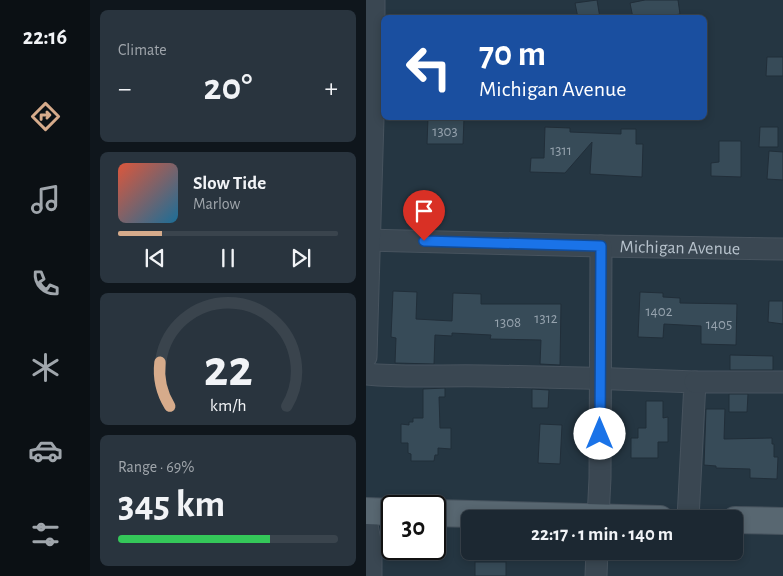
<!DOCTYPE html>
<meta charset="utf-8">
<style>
:root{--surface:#1c2832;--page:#29343e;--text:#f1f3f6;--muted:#a0a6ac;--line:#3a444d;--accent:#d6ab8b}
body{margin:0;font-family:"Alegreya Sans",sans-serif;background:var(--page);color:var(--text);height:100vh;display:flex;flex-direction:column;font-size:19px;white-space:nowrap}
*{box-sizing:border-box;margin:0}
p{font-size:16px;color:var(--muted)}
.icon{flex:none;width:28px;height:28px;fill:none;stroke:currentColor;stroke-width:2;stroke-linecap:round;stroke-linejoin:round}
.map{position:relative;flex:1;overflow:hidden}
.details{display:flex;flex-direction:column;gap:10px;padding:10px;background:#0f161c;width:276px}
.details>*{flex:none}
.hud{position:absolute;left:15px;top:15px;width:326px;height:105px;border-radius:8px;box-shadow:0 2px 8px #0003,0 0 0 1px var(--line);background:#1a4fa0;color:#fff;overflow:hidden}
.speed{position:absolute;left:15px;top:495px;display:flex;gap:10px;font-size:25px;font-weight:700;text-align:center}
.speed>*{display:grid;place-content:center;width:65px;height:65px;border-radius:50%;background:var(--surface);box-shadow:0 2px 8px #0003,0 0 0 1px var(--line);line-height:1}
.speed .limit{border:2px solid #111;border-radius:8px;background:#fff;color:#111}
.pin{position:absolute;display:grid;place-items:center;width:42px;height:42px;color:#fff;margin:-51px -21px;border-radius:50% 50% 50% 0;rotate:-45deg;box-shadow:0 0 5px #0007}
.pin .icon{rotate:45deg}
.me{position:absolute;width:55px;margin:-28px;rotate:0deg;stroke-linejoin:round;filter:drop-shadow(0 0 4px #0008)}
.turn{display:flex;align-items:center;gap:18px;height:105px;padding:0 15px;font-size:22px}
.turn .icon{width:65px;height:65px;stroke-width:2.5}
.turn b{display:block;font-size:35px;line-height:42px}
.big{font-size:38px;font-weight:700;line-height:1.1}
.details .widget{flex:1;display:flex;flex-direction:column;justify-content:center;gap:8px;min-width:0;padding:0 18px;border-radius:8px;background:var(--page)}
.details .dial{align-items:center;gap:0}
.dial svg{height:130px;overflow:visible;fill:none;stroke:var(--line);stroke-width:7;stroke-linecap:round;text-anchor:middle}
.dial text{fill:var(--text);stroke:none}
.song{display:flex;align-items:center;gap:15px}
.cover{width:60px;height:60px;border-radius:8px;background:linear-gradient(135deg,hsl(10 70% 55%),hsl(200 70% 35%))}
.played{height:5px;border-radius:2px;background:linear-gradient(90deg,var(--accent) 20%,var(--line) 20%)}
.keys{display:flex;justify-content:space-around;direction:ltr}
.heat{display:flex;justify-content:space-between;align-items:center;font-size:28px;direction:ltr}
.charge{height:8px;border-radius:4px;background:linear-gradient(90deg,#34c759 69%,var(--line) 0)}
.trip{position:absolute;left:95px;top:510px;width:282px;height:50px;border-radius:8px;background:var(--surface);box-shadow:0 2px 8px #0003,0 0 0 1px var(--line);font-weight:700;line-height:50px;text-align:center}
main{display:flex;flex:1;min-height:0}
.dock{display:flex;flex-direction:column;width:90px;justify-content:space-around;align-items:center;background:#0b1014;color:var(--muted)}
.dock .icon{width:35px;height:35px}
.dock .current{color:var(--accent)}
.dock b{font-size:22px;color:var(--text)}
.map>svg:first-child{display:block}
.building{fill:#374b58;stroke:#212e39}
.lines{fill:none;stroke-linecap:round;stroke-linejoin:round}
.minor-casing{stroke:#47535e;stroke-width:23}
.major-casing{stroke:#47535e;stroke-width:28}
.minor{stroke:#3a4752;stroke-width:21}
.major{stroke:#586771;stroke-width:26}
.route-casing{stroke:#114b97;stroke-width:12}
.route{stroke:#1a73e8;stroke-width:9}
.labels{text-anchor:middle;stroke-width:5;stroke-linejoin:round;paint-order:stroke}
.number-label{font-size:15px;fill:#95a2ad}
.street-label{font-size:18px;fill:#b7c2cc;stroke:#1f2c37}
</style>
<main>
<nav class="dock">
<b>22:16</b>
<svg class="icon current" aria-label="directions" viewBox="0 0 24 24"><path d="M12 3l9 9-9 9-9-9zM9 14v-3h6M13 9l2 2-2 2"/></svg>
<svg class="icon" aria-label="music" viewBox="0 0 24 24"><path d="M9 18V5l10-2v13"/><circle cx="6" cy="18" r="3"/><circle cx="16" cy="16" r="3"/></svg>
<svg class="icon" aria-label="phone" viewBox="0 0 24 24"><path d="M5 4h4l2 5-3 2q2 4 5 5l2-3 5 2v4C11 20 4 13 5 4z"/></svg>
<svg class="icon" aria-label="climate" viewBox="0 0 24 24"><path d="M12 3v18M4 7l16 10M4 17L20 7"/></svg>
<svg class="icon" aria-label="car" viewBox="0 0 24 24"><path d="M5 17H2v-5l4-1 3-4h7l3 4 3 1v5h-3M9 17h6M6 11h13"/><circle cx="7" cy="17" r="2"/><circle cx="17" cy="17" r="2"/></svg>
<svg class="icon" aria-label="filters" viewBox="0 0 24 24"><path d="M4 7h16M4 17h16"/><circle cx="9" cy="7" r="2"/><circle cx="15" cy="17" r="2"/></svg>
</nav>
<section class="details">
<div class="widget"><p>Climate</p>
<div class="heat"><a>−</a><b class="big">20°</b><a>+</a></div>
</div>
<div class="widget">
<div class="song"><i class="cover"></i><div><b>Slow Tide</b><p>Marlow</p></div></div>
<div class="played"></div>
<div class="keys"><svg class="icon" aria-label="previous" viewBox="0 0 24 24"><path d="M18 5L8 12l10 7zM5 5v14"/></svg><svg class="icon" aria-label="pause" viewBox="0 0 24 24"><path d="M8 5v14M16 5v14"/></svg><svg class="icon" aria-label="next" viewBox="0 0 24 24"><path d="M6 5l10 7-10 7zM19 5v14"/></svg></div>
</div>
<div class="widget dial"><svg viewBox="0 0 100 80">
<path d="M14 69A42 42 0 1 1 86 69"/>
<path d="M14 69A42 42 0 0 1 8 42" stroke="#d6ab8b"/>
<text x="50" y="56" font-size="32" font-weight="700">22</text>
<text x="50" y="72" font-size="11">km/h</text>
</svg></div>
<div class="widget"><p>Range · 69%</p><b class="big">345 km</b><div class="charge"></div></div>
</section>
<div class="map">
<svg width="417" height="576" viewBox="0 0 417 576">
<rect width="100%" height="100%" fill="#253642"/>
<!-- building -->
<g class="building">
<path d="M231 0 234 18H212L209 3Z"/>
<path d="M279 0H312L314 14 290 18H267L264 3Z"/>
<path d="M401 57H417V76H400Z"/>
<path d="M62 118H98L97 144H61Z"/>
<path d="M179 127 204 128V132L255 134V129H270V144H277L276 177 224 174 226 142 199 173 164 172 165 158H178Z"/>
<path d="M394 127H412V147H393Z"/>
<path d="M353 141H375V177L345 176V163L353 162Z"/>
<path d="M403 151 417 152V180L401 179Z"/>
<path d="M27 291 51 292 50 319 86 321 87 293 115 294V304H195L194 365 174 364 175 340 124 339 125 335 86 333V336L69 335 68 364 29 363 30 338 25 337Z"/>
<path d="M274 292 297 293V297L314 298V303L371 304 370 345 335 344V326L298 324 297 338 272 337Z"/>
<path d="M403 301H417V324L402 322Z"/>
<path d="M364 355 407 356V370H364Z"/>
<path d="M79 388V397H73L74 428H85V449L72 448V455H69L68 461H45V454L42 453V443H35V424L43 425V422H47V418H57V389Z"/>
<path d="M166 389 183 390 182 408H166Z"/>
<path d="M363 394H382L381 412H363Z"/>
<path d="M280 401H297V418L302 417V442H292V458H265V438H272V428H280Z"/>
<path d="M340 409H359L358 439 406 438V444H408V457H412L411 479 384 478V469L350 468V466L338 465Z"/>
<path d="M174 424 196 425 194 464 172 463Z"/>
<rect x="109" y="562" width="31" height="14"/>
</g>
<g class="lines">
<defs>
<g id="minor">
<path id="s1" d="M0 240 235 246 417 249"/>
<path d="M0 357 8 85V0"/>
<path d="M0 374C39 378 79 375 119 376 189 377 259 379 329 382L322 519"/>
<path d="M329 382H417"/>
<path d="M232 519 234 478 235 246"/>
<path d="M0 520 5 546V576"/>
<path d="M230 576 231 551"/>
</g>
<g id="major">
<path d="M0 511 26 512"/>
<path d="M69 513 294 519"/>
<path d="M369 520 417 521"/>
</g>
</defs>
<!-- minor casing -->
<use href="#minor" class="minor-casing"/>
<!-- major casing -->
<use href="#major" class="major-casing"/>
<!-- minor -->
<use href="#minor" class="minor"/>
<!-- major -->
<use href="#major" class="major"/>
</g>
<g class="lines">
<defs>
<path id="route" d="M58 241 235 246 234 434"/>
</defs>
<!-- route casing -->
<use href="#route" class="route-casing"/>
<!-- route -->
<use href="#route" class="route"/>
</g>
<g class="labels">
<!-- number labels -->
<g class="number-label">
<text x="79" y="136">1303</text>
<text x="195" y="155">1311</text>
<text x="293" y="316">1402</text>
<text x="180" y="323">1312</text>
<text x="142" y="327">1308</text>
<text x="353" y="329">1405</text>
</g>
<!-- street labels -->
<g class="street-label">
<text dy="6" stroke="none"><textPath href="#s1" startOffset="314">Michigan Avenue</textPath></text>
</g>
</g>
</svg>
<div class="speed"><div class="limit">30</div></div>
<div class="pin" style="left:58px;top:241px;background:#d93025"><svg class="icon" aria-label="arrive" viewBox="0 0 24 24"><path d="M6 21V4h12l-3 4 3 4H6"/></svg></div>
<svg class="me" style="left:234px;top:434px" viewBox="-20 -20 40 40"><circle r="19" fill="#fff"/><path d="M0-13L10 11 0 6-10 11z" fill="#1a73e8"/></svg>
<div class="trip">22:17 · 1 min · 140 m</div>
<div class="hud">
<div class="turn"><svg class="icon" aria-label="left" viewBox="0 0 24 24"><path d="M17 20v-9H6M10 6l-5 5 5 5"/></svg><div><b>70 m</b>Michigan Avenue</div></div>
</div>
</div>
</main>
